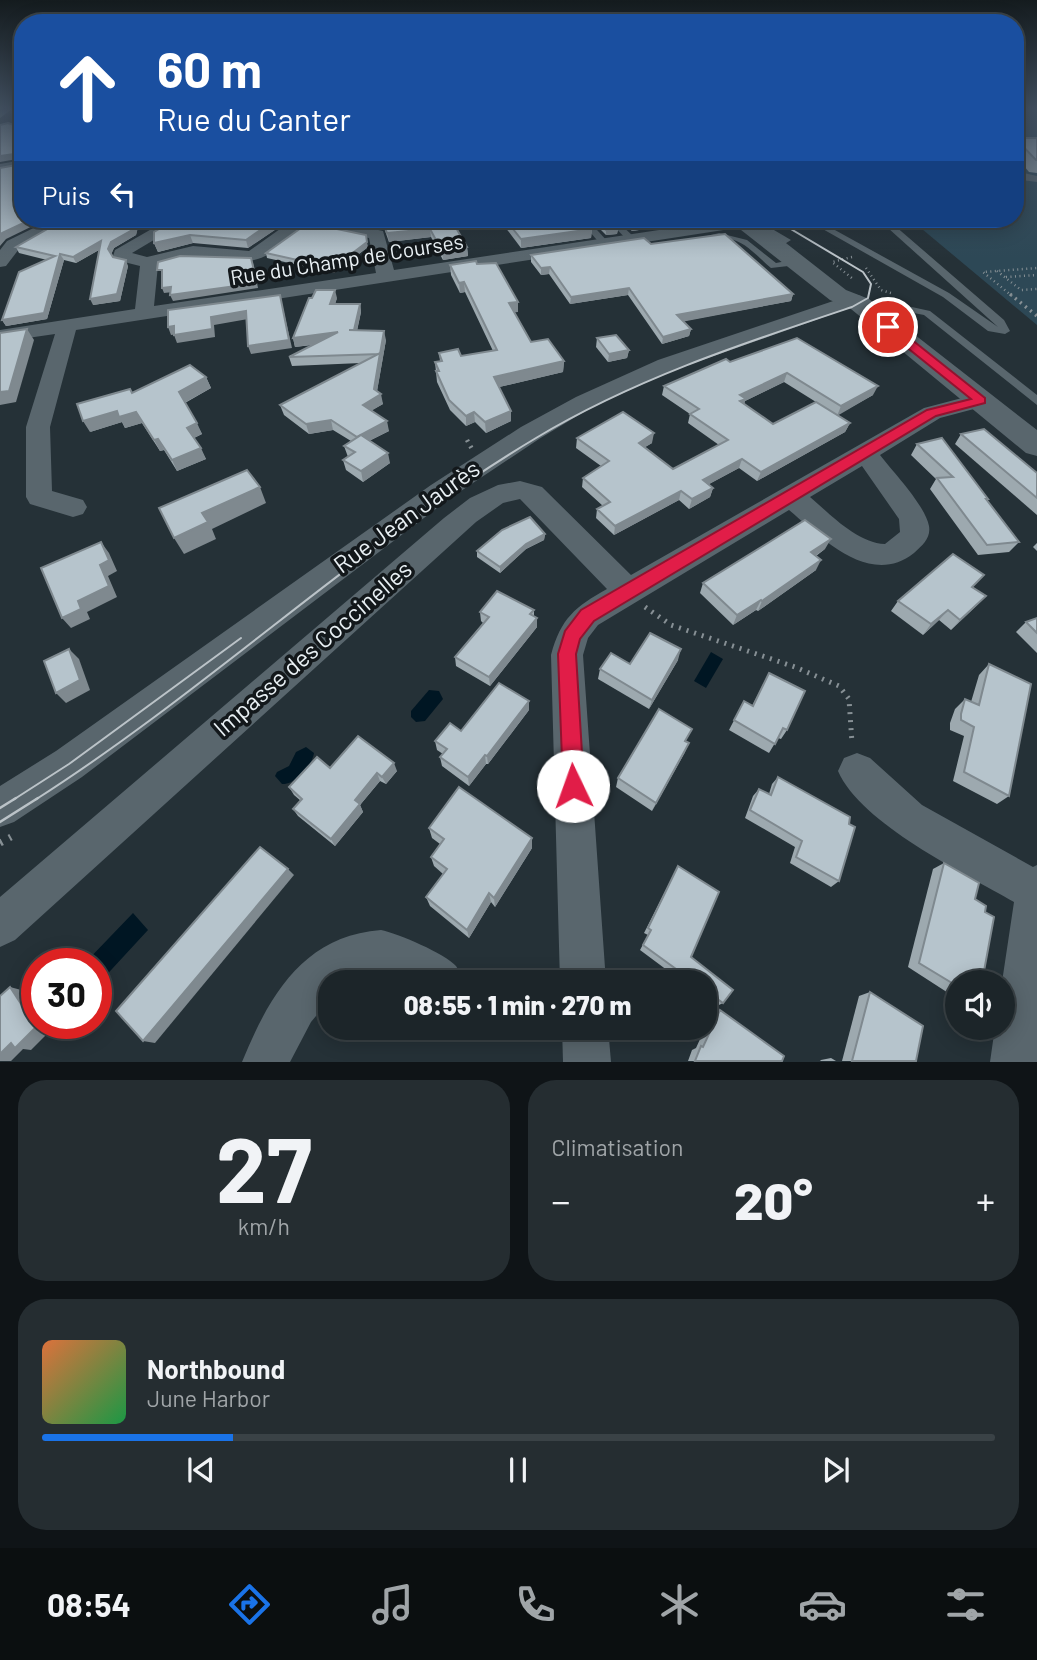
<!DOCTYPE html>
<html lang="fr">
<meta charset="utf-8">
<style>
:root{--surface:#1c2529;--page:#252d31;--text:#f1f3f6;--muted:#a0a5a8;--line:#3a4246;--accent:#1a73e8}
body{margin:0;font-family:Barlow,sans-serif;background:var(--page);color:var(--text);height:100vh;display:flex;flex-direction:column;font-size:26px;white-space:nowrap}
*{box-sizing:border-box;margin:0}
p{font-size:23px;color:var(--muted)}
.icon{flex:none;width:38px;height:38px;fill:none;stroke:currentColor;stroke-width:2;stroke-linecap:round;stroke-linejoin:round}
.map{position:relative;height:1062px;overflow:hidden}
.panel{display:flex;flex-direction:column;gap:18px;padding:18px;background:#0f1417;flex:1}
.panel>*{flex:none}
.guide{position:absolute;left:14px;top:14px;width:1010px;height:214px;border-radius:28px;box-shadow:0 4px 18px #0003,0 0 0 2px var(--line);background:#1a4fa0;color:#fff;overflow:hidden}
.tools{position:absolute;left:945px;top:970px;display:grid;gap:14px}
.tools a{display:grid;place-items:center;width:70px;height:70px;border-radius:50%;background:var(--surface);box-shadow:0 4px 18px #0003,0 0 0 2px var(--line);font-size:35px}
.speed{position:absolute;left:21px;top:948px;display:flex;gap:14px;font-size:35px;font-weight:700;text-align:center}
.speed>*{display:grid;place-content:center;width:91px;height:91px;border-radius:50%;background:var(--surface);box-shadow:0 4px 18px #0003,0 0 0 2px var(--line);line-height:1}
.speed .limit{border:10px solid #d22;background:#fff;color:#111}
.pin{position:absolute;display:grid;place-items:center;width:60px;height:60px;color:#fff;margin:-30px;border:4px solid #fff;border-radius:50%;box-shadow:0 2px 7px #0007}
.me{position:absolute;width:77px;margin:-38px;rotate:357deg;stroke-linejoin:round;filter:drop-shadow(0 0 5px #0008)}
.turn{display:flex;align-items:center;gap:24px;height:147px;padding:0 28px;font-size:32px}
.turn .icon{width:91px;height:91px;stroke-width:2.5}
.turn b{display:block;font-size:49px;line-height:60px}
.then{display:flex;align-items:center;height:66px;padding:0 28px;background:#0003;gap:14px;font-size:26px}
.big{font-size:52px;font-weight:800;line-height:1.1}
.panel .tile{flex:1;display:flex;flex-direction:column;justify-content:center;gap:10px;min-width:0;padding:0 24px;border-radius:28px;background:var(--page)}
.panel .dial{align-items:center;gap:0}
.dial b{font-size:91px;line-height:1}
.song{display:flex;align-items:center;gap:21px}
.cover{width:84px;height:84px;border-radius:10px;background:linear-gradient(135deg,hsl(20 70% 55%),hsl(140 70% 35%))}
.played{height:7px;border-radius:4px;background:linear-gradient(90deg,var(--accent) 20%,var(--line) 20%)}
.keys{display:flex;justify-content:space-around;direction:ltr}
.heat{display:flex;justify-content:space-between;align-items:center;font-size:38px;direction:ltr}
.panel .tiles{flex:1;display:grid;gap:18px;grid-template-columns:1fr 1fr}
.tile:last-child{grid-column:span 2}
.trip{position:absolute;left:318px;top:970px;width:399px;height:70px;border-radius:28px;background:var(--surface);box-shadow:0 4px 18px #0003,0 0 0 2px var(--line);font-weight:800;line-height:70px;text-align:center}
.menu{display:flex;height:112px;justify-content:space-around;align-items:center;background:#0b0f10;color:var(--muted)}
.menu .icon{width:49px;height:49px}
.menu .selected{color:var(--accent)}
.menu b{font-size:32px;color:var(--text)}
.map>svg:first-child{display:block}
.green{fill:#2d4856}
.water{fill:#001623}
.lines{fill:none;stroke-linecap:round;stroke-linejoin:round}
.path-far4{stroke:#879095;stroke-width:2.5;stroke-dasharray:1 3.5;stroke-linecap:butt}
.path-far3{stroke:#879095;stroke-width:3.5;stroke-dasharray:2 4.5;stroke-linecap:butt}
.path-far2{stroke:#879095;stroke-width:4.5;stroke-dasharray:2 5;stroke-linecap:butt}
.path-far1{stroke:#879095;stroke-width:5;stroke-dasharray:2 6;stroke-linecap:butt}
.path{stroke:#879095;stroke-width:7;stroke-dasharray:2.5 8;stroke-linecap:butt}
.service{fill:#59666d;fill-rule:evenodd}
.minor{fill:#59666d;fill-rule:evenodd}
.tertiary{fill:#59666d;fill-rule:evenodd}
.tram-far1{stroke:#bbc3c8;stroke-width:2}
.tram{stroke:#bbc3c8;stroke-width:2.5}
.wall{fill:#9da9af;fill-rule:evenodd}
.shaded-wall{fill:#7f898f}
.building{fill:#b6c4cc;stroke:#7f898f;stroke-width:2}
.route{fill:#e11d48;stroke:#92132f;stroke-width:2}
.labels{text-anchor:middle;stroke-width:7;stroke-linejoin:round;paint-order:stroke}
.far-street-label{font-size:21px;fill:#e9f0f4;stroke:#13181b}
.street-label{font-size:24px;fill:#e9f0f4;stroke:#13181b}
</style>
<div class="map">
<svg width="1037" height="1062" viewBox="0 0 1037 1062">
<rect width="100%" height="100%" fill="#253137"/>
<!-- green -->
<path class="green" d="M1015 109H1037V325L910 219H1015Z"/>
<!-- water -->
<g class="water">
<path d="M711 652 723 659 706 688 694 681Z"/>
<path d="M429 690 439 691 443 699 425 721 416 722 411 717V711Z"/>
<path d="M306 747 314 753C312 766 295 785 282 784L275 776 277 772 289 766 296 752Z"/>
<path d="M133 913 148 930 100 982 96 978V964H84Z"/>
</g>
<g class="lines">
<!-- path-far4 -->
<g class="path-far4">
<path d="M852 257 832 262 853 279"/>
<path d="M866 268 881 290 894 294"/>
<path d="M997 271 1021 290 1037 289"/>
<path d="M1006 277 1037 275"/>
<path d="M1012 296 983 272 1037 268"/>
</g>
<!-- path-far3 -->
<path class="path-far3" d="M1010 294 1037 316"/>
<!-- path-far2 -->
<path class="path-far2" d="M467 440 472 449"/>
<!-- path-far1 -->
<path class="path-far1" d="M645 607 671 625 795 667 839 686 849 699 852 743"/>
<!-- path -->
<path class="path" d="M0 843 11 837"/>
<!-- service -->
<g class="service">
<path d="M579 219H587L608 242V246H602Z"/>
<path d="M607 219H615L635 238V242H629Z"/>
<path d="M805 219H815L949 293 998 327 878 219H887L1004 320 1010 331 1005 334 988 331 943 297Z"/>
<path d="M719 233 747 240 776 263 797 259 801 262 797 265 771 268C759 258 746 242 730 239 721 237 711 241 703 237Z"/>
<path d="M898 304 930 311 1037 395V405L924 315 898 310 868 314 863 311 868 308Z"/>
</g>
<!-- minor -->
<g class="minor">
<path d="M23 160V168L0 172V164Z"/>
<path d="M1015 171 1037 176V182L1015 179Z"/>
<path d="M52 219H72L19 249 6 266 0 267V250L7 241Z"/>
<path d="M169 219H189L132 253 147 257 193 246 249 251 294 219H326L383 231 394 270 732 219 757 220 791 240 783 245 777 244 743 227 76 330 50 427 52 491 83 500 87 507 83 514 73 517 30 504 26 497V427L55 334 0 342V330L135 309 140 266 116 260 113 256 115 250ZM309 225 369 238 376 273 154 306 158 265C189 248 221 267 254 260 273 256 293 236 309 225Z"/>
<path d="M854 294 861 296 864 300 861 304 674 370 592 407 539 439 449 499 82 777 14 822 0 827V786L56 751 431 485 521 427 576 397 658 360Z"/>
<path d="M981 393 989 395 993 400 989 405 940 418 880 455C893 472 925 505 929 526 931 538 923 545 914 553 870 588 822 538 789 510L598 625 588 638 583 655 606 982H560L551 655C561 618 575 607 607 589L520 499 503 503 476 522 15 940 0 947V897L444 518 470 498 498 485 520 481 542 487 631 575 924 408ZM862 466 899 519 900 532 885 544C857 543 830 514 810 497Z"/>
<path d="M857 753 870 758 922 805 1033 867 1037 865V1062H990L995 1027H1003L1002 982 1014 902C964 873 861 824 838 771L844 758Z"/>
<path d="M381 930C397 933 446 954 456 966 459 970 461 977 462 982H399L381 974 361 976 350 982H331V998L311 1022 290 1062H242C269 996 303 936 381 930Z"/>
<path d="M562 1027H608L611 1062H563Z"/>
</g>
<!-- tertiary -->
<path class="tertiary" d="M727 219H751L768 229 846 290 869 299 1037 430V456L1026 453 851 309 830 300Z"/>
<!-- tram-far1 -->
<g class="tram-far1">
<path d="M13 800 69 764 241 638"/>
<path d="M35 800C209 689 359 544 536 438 634 379 744 343 852 307L868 298 871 284 863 272 774 219"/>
</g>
<!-- tram -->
<g class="tram">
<path d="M0 808 16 798"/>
<path d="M0 822 38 798"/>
</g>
</g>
<!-- wall -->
<g class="wall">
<path d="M1015 138H1037V173L1029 172 1015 155Z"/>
<path d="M65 219H140L136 235 114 248 111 254 113 257 128 266 120 301 93 305 99 250 76 263 64 260 47 319 6 326 2 320 47 260 19 253 16 247Z"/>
<path d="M176 219H291L248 248 193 243 158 252 154 243Z"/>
<path d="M338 219H474L454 223 467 247 468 256 443 260 431 237 389 242 384 228Z"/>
<path d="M499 219H583L592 229 591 238 521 248Z"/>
<path d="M623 219H696L695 222 632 231 625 225V221Z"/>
<path d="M599 223 618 229 617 234 606 235 599 228Z"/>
<path d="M651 244 793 294 791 301 683 321 691 329 689 336 662 344 628 295 570 304 549 274 541 275 531 262V255Z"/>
<path d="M368 247 334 273 267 258 266 253Z"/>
<path d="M477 264 518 312H514L531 342 564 361 563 372 499 387 511 421 486 433 475 422 466 426 450 410 437 382 435 362 440 361 439 353 461 356 493 351 465 292 460 293 451 275 450 265Z"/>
<path d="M337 298 335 304H360L361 312 357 331 386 340 377 391 383 404 372 410 389 431 369 441 390 463 363 482 346 470 343 460 348 457 344 446 351 441 333 430 309 434 284 415 280 405 361 363 292 366 289 357 312 345 295 347 293 338Z"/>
<path d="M597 338 629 350 627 358 608 362 596 347Z"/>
<path d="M797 338 873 395 837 415 850 423 845 432 757 481 739 468 709 484 713 488 710 497 689 509 679 500 614 535 596 518 597 509 603 506 582 487 583 478 601 466 576 448 577 438 652 443 645 447 673 469 719 445 688 423 690 414 662 395 664 386ZM784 382 816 402 773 424 744 404 745 401Z"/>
<path d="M206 377 211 388 185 403 202 434 194 438 206 459 177 471 164 450 160 451 142 423 125 428 122 422 90 432 132 393Z"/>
<path d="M961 434 1037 473V515L955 444Z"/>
<path d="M917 444 988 499 987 501 1019 542 1009 552 978 555 930 489 936 479 911 455Z"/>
<path d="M545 534 544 540 526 549 500 573 477 557V551Z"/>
<path d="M1037 543V551L1033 547Z"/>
<path d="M825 549 816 556V570L758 611 756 610 733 625 700 593 703 583Z"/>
<path d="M973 588 986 596 976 606 951 630 939 620 923 635 891 611 898 601Z"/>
<path d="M534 610V616L537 618V627L490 686 456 666 455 657 483 623 481 621 480 612Z"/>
<path d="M1037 618V653L1016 632 1026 622Z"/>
<path d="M678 660 649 709 598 679 600 669 630 664Z"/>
<path d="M989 664 1009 796 997 804 953 781 964 736 950 730V723L955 709 965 699 971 702 979 675Z"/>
<path d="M769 673 787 730 781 739 778 738 769 753 729 730 744 701 752 706Z"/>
<path d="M529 710 488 764H486L469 786 442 766 440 757 443 754 437 750 435 741 461 731Z"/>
<path d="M686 741 685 752 652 811 616 787 618 778Z"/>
<path d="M330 768 397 771 386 784 380 781 360 805 363 812 335 846 298 816 293 809 301 801 294 795 289 787Z"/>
<path d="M778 777 839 881 831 887 790 863 795 847 745 818 753 796 759 789 769 794 772 784Z"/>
<path d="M429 828 532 848 495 907 491 902 469 938 430 906 426 897 443 874 434 866 431 857 440 844 432 838Z"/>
<path d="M944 863 957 982 956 998 908 967 933 869Z"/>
<path d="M678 866 691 957 723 1003 717 1006 705 998V982H683L640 950 648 935 644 933Z"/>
<path d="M870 992 916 1061H842L859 996Z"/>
<path d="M720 1010 782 1061H688L692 1050 696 1048 711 1015Z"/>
<path d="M831 1058 836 1061H820L821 1060Z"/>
</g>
<!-- shaded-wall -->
<g class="shaded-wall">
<path d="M3 109H12L0 118V111Z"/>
<path d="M22 153 23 158 0 162V156Z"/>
<path d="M32 219H47L6 239 0 246V236L2 233Z"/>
<path d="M136 219H140L136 235 114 248 111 255 108 249 111 242Z"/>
<path d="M155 219H165L157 223Z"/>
<path d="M276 219H291L248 248 246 240Z"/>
<path d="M450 219H474L450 224Z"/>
<path d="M634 219H696L695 222 632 231Z"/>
<path d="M430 229 431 237 389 242 387 233Z"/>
<path d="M592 229 591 238 521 248V239Z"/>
<path d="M618 229 617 234 606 235V230Z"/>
<path d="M190 235 193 243 158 252 154 243Z"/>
<path d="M101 241 104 247 76 263 73 257Z"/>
<path d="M367 242 368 247 334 273 333 268Z"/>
<path d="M467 247 468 256 443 260 442 251Z"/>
<path d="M60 254 64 260 47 319 6 326 2 320Z"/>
<path d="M126 260 128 266 120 301 93 305 90 299Z"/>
<path d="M253 263 258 288 173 301 170 295Z"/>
<path d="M550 267 549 274 541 275V268Z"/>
<path d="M464 282 465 292 460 293 459 283Z"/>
<path d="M171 287 173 292 164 293 162 288Z"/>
<path d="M629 288 628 295 570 304 571 297Z"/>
<path d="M335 290 337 298 332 313 330 304Z"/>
<path d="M793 294 791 301 676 323 677 315Z"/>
<path d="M280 295 292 348 251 354 248 346Z"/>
<path d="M518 302V312L509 313V303Z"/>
<path d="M360 304 361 312 355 339H351Z"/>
<path d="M246 311 248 319 214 325 215 337 177 343 174 335 211 317Z"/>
<path d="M174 326 178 334 171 335 168 327Z"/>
<path d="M27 329 34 340 16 402 0 405V392Z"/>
<path d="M691 329 689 336 662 344 663 337Z"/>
<path d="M384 331 386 340 382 363 380 354Z"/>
<path d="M338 332 340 341 295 347 293 338Z"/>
<path d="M629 350 627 358 608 362 609 354Z"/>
<path d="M380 353 382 363 376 397 381 394 383 404 366 414 363 405 374 389Z"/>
<path d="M564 361 563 372 495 388 494 377Z"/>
<path d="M787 373 784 382 745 401 743 408 737 410 740 395Z"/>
<path d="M206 377 211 388 184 403 179 392Z"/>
<path d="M878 386 873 395 837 416 841 406Z"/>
<path d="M117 411 136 412 142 423 125 428 122 422 90 432 83 421Z"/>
<path d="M511 411V421L486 433 485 422Z"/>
<path d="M474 412 475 422 466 426V416Z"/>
<path d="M331 420 333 430 309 434 306 424Z"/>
<path d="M387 421 389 431 359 446 357 437Z"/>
<path d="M197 423 202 434 192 439 187 428Z"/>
<path d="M850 423 845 432 757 481 761 472Z"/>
<path d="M654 433 652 443 637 452 639 443Z"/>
<path d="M158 439 164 450 160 451 154 440Z"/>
<path d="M201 448 206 459 177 471 172 460Z"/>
<path d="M388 453 390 463 363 482 361 471Z"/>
<path d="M742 459 739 468 700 489 703 480Z"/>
<path d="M260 487 266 503 212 529 216 539 184 554 174 538 202 513Z"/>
<path d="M713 488 710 497 689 509 692 499Z"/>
<path d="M681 491 679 500 614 535 615 526Z"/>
<path d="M545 534 544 540 526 549 500 573V567L526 544Z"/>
<path d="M831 539 825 549 806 562 811 552Z"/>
<path d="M101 542 109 553 117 571 108 576 117 597 87 612 90 619 71 628 62 618 78 601 100 565Z"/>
<path d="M821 560 816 570 758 611 762 601Z"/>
<path d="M986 596 976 606 951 630 960 620Z"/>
<path d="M761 600 756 610 733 625 737 615Z"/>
<path d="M948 610 939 620 923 635 931 624Z"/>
<path d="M537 618V627L490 686 489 677Z"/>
<path d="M69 649 79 659 90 690 66 703 56 693Z"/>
<path d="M681 649 678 660 649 709 652 700Z"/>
<path d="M529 701V710L488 764 487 756Z"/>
<path d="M689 743 685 752 652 811 656 803Z"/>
<path d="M485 755 486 764 469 786 468 777Z"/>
<path d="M394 763 397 771 386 784 382 777Z"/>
<path d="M377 773 380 781 360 805 363 812 335 846 331 839 355 800Z"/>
<path d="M532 838V848L495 907 494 898Z"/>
<path d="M288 869 294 875 155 1043 143 1041Z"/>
<path d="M489 893 491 902 469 938 467 930Z"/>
<path d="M10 987 25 991 37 1008V1024H47L51 1030 31 1050 23 1049 11 1061H0V1054Z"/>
</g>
<!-- building -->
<g class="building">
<path d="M8 123 23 128V219H32L2 233 0 236V168L22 164V153L0 156V125Z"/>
<path d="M1015 138H1037V160H1036Z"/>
<path d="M65 219H136L134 229 111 242 108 249 113 257 126 260 117 294 90 299 101 241 73 257 60 254 44 313 2 320 19 272 55 256 16 247Z"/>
<path d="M176 219H276L246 240 190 235 154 243V232Z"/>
<path d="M377 219H451L467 247 442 251 430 229 387 233 382 220Z"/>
<path d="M505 219H583L592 229 521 239Z"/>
<path d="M611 222 618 229 606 230 599 223Z"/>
<path d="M308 223 366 235 367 242 333 268 266 253Z"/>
<path d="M725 234 793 294 677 315 691 329 663 337 629 288 571 297 550 267 541 268 531 255 644 238 651 244Z"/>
<path d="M180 256 251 258 257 283 170 295 171 287 162 288V270H157L158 262Z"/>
<path d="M476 261 477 264 496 263 518 302 509 303 531 342 548 339 564 361 494 377 511 411 485 422 474 412 466 416 449 400 436 371H439L435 362 442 361 439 353 458 349 461 356 497 350 464 282 459 283 450 265Z"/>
<path d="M316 290H335L330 304H360L354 330H349L384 331 380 354 289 357 338 332 293 338 309 298H312Z"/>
<path d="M280 295 289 340 248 346 246 311 211 317 212 329 174 335V326L168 327V310Z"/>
<path d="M27 329 9 391 0 392V333Z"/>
<path d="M616 335 629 350 609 354 597 338Z"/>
<path d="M797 338 878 386 841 406 787 373 740 395 746 399 740 401 773 424 816 402 850 423 761 472 742 459 703 480 713 488 692 499 681 491 615 526 597 509 610 502 583 478 609 461 577 438 623 412 654 433 639 443 673 469 728 440 690 414 699 409 664 386 726 359 730 362Z"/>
<path d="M380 353 374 389 381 394 363 405 387 421 357 437 331 420 306 424 280 405Z"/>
<path d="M190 365 206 377 179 392 197 423 187 428 201 448 172 460 158 439 154 440 136 412 119 417 117 411 83 421 77 404 130 389 132 393Z"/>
<path d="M984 429 1037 473V498L961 434Z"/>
<path d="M361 435 388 453 361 471 343 460 355 452 344 446Z"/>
<path d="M942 438 988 499H986L1019 542 987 545 937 478 953 477 917 444Z"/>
<path d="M247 470 260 487 202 513 208 522 174 538 159 508Z"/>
<path d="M530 517 545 534 526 544 500 567 477 551 502 530Z"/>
<path d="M805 520 831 539 811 552 821 560 762 601 761 600 737 615 703 583Z"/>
<path d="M101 542 109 560 100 565 109 586 78 601 81 609 62 618 41 568Z"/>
<path d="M953 554 984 575 972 587 986 596 960 620 948 610 931 624 898 601Z"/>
<path d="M497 591 534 610 530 614 537 618 489 677 455 657 489 617 480 612Z"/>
<path d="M1037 618V633L1026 622Z"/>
<path d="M650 633 681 649 652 700 600 669 611 653 630 664Z"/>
<path d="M69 649 80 680 56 693 44 661Z"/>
<path d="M989 664 1031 684 1009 796 964 772 974 727 961 720V714L965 699 979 705Z"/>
<path d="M769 673 805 691 787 730 783 728 775 744 734 720 744 701 753 706Z"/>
<path d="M499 683 529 701 487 756 485 755 468 777 440 757 447 749 435 741 450 723 461 731Z"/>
<path d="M659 709 692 729 685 741 689 743 656 803 618 778Z"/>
<path d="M358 736 394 763 382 777 377 773 355 800 360 804 331 839 293 809 302 799 289 787 317 757 330 768Z"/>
<path d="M778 777 850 817 849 824 855 827 839 881 796 857 802 841 750 810 759 789 771 795Z"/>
<path d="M459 787 532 838 494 898 489 893 467 930 426 897 447 869 431 857 444 839 429 828Z"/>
<path d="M260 847 288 869 143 1041 116 1011Z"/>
<path d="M944 863 979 883 975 899 986 906 985 912 994 917 982 982H957V986L919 963Z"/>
<path d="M678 866 719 892 691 957 733 990 723 1003 705 990V982H694L643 945 651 930 648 928Z"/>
<path d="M10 987 36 1027 15 1048 11 1043 0 1054V996Z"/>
<path d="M870 992 923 1026 916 1061H852Z"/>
<path d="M720 1010 784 1056 782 1061H695L701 1046 703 1047Z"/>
</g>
<!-- sky -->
<linearGradient id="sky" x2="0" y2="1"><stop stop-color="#141b1e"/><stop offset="0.42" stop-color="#404e5e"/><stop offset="1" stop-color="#404e5e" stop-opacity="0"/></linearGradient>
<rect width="1037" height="258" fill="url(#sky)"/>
<!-- route -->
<path class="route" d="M884 324H892L985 398V403L936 416 594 621 580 639 576 654 584 786 581 794 573 797 566 794 563 786 558 654 565 631 581 610 927 410 971 399 884 329Z"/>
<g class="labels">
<!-- far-street labels -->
<g class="far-street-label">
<text transform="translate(347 260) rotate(-9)" y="7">Rue du Champ de Courses</text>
</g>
<!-- street labels -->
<g class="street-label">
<text transform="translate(407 517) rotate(-36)" y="8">Rue Jean Jaurès</text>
<text transform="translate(313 649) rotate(-41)" y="8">Impasse des Coccinelles</text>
</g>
</g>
</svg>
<div class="tools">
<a><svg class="icon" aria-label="sound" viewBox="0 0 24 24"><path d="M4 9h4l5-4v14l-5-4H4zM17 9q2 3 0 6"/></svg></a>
</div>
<div class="speed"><div class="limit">30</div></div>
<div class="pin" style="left:888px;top:327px;background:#d93025"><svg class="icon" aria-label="arrive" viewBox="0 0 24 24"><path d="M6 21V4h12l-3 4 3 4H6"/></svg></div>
<svg class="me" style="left:573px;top:786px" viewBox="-20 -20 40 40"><circle r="19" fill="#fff"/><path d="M0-13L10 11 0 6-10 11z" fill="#e11d48"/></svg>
<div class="trip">08:55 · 1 min · 270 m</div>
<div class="guide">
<div class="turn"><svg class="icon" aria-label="ahead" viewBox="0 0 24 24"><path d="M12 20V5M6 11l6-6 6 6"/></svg><div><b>60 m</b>Rue du Canter</div></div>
<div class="then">Puis<svg class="icon" aria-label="left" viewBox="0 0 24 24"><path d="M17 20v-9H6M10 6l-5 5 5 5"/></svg></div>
</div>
</div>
<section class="panel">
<div class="tiles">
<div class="tile dial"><b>27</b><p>km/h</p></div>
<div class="tile"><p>Climatisation</p>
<div class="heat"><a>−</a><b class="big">20°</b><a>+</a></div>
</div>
<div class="tile">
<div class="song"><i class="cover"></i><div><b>Northbound</b><p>June Harbor</p></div></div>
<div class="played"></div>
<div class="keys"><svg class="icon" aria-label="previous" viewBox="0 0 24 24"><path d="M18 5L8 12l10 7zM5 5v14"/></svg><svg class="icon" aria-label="pause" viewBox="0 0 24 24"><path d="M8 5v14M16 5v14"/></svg><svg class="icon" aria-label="next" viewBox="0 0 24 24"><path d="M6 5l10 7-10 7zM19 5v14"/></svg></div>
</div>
</div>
</section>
<nav class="menu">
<b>08:54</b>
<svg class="icon selected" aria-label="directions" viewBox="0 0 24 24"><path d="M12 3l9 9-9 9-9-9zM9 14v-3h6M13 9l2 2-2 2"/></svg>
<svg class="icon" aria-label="music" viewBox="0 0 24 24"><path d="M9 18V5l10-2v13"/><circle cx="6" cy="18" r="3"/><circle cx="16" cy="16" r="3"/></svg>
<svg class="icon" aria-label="phone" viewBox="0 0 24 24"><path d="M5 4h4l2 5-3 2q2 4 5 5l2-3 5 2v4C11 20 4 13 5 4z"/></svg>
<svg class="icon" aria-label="climate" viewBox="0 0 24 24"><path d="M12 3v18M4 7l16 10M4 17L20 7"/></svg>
<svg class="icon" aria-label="car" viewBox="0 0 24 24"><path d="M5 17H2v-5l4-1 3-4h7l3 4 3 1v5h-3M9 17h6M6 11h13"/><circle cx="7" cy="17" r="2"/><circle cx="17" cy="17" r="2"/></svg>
<svg class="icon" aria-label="filters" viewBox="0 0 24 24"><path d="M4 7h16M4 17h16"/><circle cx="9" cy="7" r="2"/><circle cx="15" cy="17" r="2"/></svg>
</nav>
